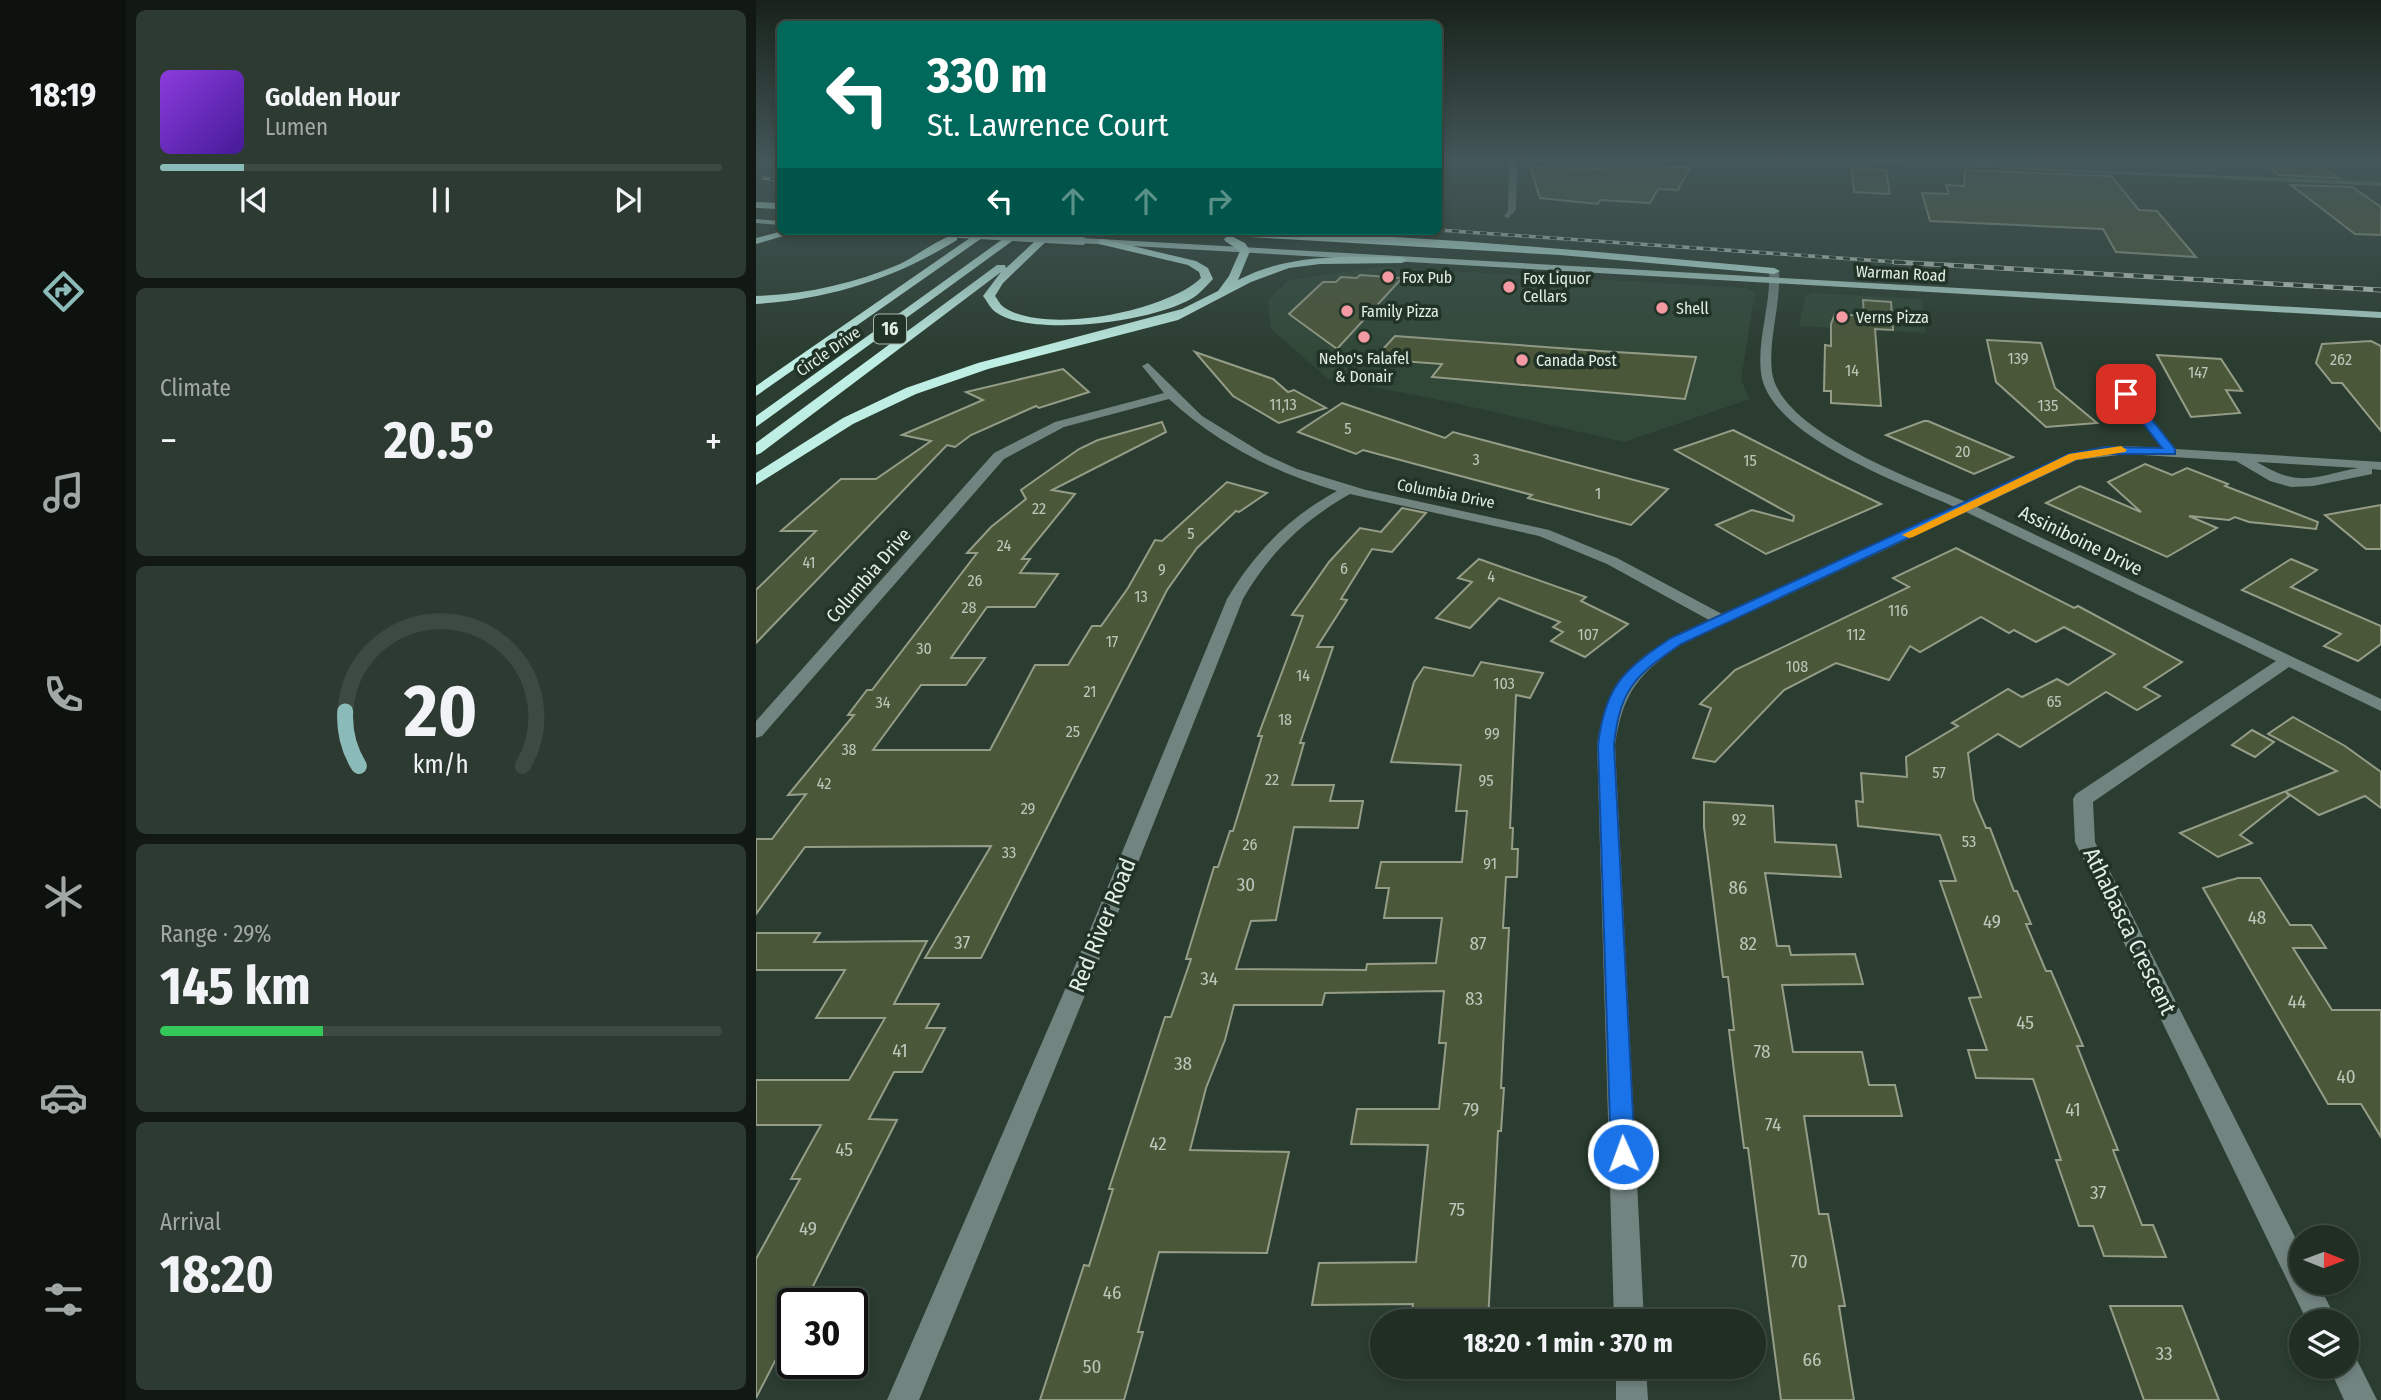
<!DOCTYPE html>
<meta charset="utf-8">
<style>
:root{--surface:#202e24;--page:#2d3a31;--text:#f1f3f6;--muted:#a2a8a6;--line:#3d4a41;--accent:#8bbbb9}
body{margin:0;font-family:"Fira Sans Condensed",sans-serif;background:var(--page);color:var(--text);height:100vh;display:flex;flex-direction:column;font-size:26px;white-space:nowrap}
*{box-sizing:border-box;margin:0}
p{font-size:23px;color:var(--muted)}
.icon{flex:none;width:38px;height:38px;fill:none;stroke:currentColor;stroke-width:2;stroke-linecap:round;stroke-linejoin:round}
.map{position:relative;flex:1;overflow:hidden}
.side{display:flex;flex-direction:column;gap:10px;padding:10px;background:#121914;width:630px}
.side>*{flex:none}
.hud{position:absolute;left:21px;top:21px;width:665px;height:214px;border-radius:10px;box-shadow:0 4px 10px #0003,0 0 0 2px var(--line);background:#00695c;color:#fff;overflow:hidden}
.needle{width:46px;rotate:91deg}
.fabs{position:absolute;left:1533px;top:1225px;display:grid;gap:14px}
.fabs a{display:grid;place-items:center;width:70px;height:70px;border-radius:50%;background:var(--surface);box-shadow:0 4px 10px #0003,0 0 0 2px var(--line);font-size:35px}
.speed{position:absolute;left:21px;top:1288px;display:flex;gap:14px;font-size:35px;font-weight:700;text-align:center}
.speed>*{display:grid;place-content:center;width:91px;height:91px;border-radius:50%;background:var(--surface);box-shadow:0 4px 10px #0003,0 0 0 2px var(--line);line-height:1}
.speed .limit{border:4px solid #111;border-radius:10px;background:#fff;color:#111}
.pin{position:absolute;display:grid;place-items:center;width:60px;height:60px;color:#fff;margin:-30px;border-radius:14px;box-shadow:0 4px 10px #0006}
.me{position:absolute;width:77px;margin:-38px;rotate:358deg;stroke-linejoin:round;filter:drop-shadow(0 0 5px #0008)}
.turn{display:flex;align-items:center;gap:24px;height:147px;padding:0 35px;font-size:32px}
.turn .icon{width:91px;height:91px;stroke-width:2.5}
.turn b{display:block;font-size:49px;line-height:60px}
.lanes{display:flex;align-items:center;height:66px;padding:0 35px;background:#0003;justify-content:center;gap:35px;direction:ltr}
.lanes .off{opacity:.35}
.big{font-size:52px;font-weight:700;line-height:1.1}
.side .card{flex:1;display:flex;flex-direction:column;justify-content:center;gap:10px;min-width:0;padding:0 24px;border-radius:10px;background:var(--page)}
.side .dial{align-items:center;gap:0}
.dial svg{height:182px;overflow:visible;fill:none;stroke:var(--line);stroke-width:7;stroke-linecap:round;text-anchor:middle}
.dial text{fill:var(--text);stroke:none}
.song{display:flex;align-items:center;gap:21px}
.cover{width:84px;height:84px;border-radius:10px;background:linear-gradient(135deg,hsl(270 70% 55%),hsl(260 70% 35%))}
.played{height:7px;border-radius:4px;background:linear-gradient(90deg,var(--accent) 15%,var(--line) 15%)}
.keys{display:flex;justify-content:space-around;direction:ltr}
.heat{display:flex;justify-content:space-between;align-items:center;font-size:38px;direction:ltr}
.charge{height:10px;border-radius:5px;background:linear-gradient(90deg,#34c759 29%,var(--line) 0)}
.trip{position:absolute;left:614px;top:1309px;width:396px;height:70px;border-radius:35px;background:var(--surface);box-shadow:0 4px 10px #0003,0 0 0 2px var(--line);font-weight:700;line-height:70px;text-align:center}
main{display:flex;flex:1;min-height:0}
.menu{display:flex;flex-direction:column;width:126px;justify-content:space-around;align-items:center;background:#0d120e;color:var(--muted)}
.menu .icon{width:49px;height:49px}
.menu .current{color:var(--accent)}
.menu b{font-size:32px;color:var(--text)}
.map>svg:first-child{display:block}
.built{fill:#314838}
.building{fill:#4b5739;stroke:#959d88;stroke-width:2}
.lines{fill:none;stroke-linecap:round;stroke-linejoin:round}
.minor{fill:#728480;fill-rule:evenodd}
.major{fill:#aad0c8;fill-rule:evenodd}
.highway{fill:#bfeee4;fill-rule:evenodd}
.rail-far1-casing{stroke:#c0ccc3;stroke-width:3.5}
.rail-casing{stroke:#c0ccc3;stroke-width:5}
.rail-far1{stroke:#213226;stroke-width:2.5;stroke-dasharray:7;stroke-linecap:butt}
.rail{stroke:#213226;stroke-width:3.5;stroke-dasharray:10;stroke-linecap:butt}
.major-bridge{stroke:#aad0c8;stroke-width:8}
.route{fill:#1a73e8;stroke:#114b97;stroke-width:2}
.slow{fill:#f59e0b}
.poi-dot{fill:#f49aa2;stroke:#213226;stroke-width:2.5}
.labels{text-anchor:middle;stroke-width:7;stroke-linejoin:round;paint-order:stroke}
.far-street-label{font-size:16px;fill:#e3eee6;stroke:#213226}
.far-poi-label{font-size:16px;fill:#e3eee6;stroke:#213226;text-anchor:start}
.number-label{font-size:16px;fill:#bdc8bb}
.shield{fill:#213226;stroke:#a9b6ac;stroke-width:2}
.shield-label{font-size:18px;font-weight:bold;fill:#e3eee6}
.street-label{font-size:19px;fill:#e3eee6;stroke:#213226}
.near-number-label{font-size:19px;fill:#bdc8bb}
.near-street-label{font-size:23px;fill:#e3eee6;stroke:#213226}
</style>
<main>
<nav class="menu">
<b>18:19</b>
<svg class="icon current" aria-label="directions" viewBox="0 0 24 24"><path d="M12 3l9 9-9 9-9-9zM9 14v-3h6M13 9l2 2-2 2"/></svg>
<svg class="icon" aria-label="music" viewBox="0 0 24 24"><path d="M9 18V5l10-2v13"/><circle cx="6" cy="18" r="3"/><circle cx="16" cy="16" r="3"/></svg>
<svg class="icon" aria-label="phone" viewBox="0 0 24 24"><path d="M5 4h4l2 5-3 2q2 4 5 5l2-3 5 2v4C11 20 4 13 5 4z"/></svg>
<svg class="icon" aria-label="climate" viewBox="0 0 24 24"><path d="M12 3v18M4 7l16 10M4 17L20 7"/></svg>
<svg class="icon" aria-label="car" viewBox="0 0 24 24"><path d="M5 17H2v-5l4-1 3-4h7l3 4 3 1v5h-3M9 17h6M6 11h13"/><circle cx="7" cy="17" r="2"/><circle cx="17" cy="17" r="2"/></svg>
<svg class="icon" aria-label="filters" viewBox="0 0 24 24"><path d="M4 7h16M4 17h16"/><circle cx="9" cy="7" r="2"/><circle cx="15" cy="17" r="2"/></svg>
</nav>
<section class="side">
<div class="card">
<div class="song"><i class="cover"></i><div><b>Golden Hour</b><p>Lumen</p></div></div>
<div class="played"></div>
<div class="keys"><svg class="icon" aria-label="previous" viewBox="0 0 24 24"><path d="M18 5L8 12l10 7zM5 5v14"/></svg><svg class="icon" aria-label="pause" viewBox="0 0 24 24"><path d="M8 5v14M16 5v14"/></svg><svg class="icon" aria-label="next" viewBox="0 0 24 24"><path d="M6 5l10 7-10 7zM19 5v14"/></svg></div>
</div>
<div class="card"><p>Climate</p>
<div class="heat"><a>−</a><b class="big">20.5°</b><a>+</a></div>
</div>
<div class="card dial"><svg viewBox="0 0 100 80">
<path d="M14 69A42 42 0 1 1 86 69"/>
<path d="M14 69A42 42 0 0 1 8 45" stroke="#8bbbb9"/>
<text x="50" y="56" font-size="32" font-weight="700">20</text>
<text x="50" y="72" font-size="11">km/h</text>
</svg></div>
<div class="card"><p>Range · 29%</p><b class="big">145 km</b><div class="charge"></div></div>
<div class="card"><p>Arrival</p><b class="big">18:20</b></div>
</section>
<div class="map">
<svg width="1625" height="1400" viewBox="0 0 1625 1400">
<rect width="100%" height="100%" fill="#2b3d30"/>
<!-- built -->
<g class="built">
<path d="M1116 161H1625V184L1456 176Z"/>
<path d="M622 267 991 288 999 292 985 380 994 399 868 442 699 403 571 378 515 329 512 300 533 280Z"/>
<path d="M1056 293 1165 299 1170 333 1043 326 1049 297Z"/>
</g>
<!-- building -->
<g class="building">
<path d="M1209 161H1343L1349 168 1209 162Z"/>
<path d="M1505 161H1558L1582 178 1523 175Z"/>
<path d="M849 165 913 167H934L922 190 902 189 894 203 844 200 842 204 784 198 774 167 848 169Z"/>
<path d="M1096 169 1130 170 1134 194 1098 192Z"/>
<path d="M1209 170 1355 176 1383 210 1401 211 1440 257 1360 252 1347 229 1174 221 1166 193 1193 194 1190 185 1208 186Z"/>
<path d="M1535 185 1596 187 1625 207V235L1599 234Z"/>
<path d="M604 275 646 278 581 349 533 314 567 282H580L585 277 601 278Z"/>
<path d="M1107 300 1135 302 1137 330 1119 329 1125 406 1075 403V391H1068L1069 345 1075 346V324L1079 314 1108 316Z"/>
<path d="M639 336 844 351 940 357 929 399 676 377 686 364 618 359Z"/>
<path d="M1231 340 1285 343 1299 388 1341 423 1290 427 1240 382Z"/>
<path d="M1615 341 1625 346V431L1586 383H1576L1560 363 1566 344Z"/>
<path d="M439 352 517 379 532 392 538 390 570 408 523 423 477 396Z"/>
<path d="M1401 355 1465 359 1486 391 1470 390 1484 413 1435 417Z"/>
<path d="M307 369 333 392 283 408 280 406 215 435 199 447 191 445 0 643V590L60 531H25L85 479H120L175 441 146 435 227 400 210 392Z"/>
<path d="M586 403 689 438 697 432 912 489 875 525 772 498 776 495 678 469 607 450 600 454 542 432Z"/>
<path d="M1168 421H1172L1257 457 1218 474 1130 435Z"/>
<path d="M406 422 410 432 296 490 319 494 266 559H274L264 573 302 574 279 607H231L195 658H229L210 685H165L117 750H234L279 665H312L336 626H345L372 588 399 540 406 541 471 482 511 493 483 512 480 511 441 548 411 590 225 958H169L235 846 49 847 0 914V839H16L50 794 32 795 98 715H92L111 690H116L221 553H211L235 527 270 499 265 490 323 449 342 440Z"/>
<path d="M977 430 1073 479 1125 504 1010 554 960 525 996 510 1037 521 1038 516 919 450Z"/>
<path d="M1389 464 1416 475 1431 468 1472 484 1469 486 1562 522 1560 529 1493 522 1479 517 1473 520 1433 516 1461 528 1411 557 1290 503 1324 486 1385 512 1352 482Z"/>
<path d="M1625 505V549H1610L1569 515Z"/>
<path d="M646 508 670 513 636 552 616 549 585 599 591 600 561 647H577L544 743H548L536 785H578L574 801H607L602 828 538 827 520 920 495 921 480 969 610 970 611 964 680 963 686 918H628L633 888H620L625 862H706L711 811H700L705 765 635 762 658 682 668 667 717 676 725 662 787 673 774 698 760 695 754 828H757L756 849H762L761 877H750L747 928H753L745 1088H748L745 1131H742L732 1321H655L657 1304 556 1305 563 1263 660 1262 672 1145 595 1144 601 1109H683L690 1043H683L688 991 569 993 566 1005H478L469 1040 450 1088 434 1150 533 1152 511 1253 403 1252 382 1332H387L368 1400H284L328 1265 333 1266 357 1189H353L409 1017H415L435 959H430L458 867H462L474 831H477L506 736H502L547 616 536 615 573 562 604 528 625 532Z"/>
<path d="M1200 548 1318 608 1322 606 1426 662 1388 687 1404 696 1381 710 1350 692 1264 747 1242 734 1212 753 1218 800 1230 828H1234L1258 891H1261L1275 924H1270L1290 971H1295L1327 1046H1321L1362 1150H1357L1386 1225H1397L1410 1257 1348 1256 1337 1226H1323L1300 1160H1305L1277 1079 1220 1078 1212 1050H1231L1213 998 1225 997 1184 881H1200L1184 835 1102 826 1100 801 1107 802 1105 773 1151 777 1150 757 1202 726 1196 723 1252 689 1266 697 1301 679 1312 685 1359 654 1308 627 1280 642 1258 630 1253 633 1225 617 1164 652 1154 646 1133 680 1080 663 1028 690 959 762 937 758 955 708 944 704 979 670 1153 587 1137 578Z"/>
<path d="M723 559 830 597 825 601 872 624 829 657 795 641 807 632 797 627 804 622 743 598 714 628 680 618 716 582 702 578Z"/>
<path d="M1535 559 1561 570 1535 587 1625 626V644L1602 661 1568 646 1585 634 1486 590Z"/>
<path d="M1537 717 1589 746 1625 772V808L1609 796 1563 815 1530 792 1533 796 1484 835 1496 843 1462 857 1424 833 1581 771 1512 734Z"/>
<path d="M1496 730 1518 742 1499 757 1476 745Z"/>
<path d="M948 802 1017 806 1019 842 1080 845 1085 877 1009 873 1021 946H1033L1035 955 1099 954 1107 984 1026 985 1037 1052H1106L1113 1085H1139L1146 1116H1048L1063 1214H1072L1089 1306H1083L1098 1400H1025L992 1148H988L978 1071 973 1030H978L972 977H967L948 827Z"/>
<path d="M1482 878H1504L1534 925H1555L1570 948H1537L1576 1010H1625V1137L1605 1104H1572L1447 888Z"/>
<path d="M0 933H64L58 942 171 941 138 1004H183L170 1028H189L166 1072H138L113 1119 141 1120 53 1294H37V1326L0 1398V1259L44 1179H35L65 1125H0V1080H93L129 1018H60L89 970H0Z"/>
<path d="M1354 1306H1426L1463 1400H1388Z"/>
</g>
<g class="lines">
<!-- minor -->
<g class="minor">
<path d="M753 161H761L760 210 752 218 748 216 752 210Z"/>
<path d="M1111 161 1625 182V186L1115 163Z"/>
<path d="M1018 268 1023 271C1025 305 1012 339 1016 372 1024 432 1160 480 1210 502L1313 454 1371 446 1406 448 1347 372 1353 369 1357 370 1420 449 1625 462V470L1616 469V474L1557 486 1535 487 1514 481 1480 461 1371 454 1321 460 1221 507 1625 699V711L1533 667 1337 802 1339 842 1545 1249V1283H1562L1581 1321H1551L1319 842 1317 799 1320 794 1520 661 1210 512 926 644C882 674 867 692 859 745L888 1321H858L841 745C853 670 888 650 953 620L851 564 783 536 594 494C548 520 513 553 487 599L336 978 163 1400H131L314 978 471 599C499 552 533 517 581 491 517 472 462 444 413 399L308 427 248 459 6 736 0 738V721L238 453 299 422 408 393 386 366 392 363 446 416 508 454 541 469 610 490 793 530 861 558 966 614 1199 507C1147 484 1013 436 1005 373 1001 339 1015 305 1013 271ZM1501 462 1602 468C1557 477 1543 488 1501 462Z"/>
<path d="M1591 1353 1599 1356 1621 1400H1588L1573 1367H1591Z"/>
<path d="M860 1367H890L892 1400H860Z"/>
</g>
<!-- major -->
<g class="major">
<path d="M0 219 24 221V225L0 223Z"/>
<path d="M326 238 1625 312V318L323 243Z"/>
</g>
<!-- highway -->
<g class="highway">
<path d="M0 202 24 203V209L0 208Z"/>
<path d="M27 231H44L0 244V238Z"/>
<path d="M224 231H236L0 396V386Z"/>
<path d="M258 231H270L0 427V416Z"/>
<path d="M290 231H301L247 283 239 296C242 300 245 306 249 308 291 335 411 311 445 278L443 272 432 265 343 244V240L347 239 440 261 452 268 457 279C452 284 447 290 441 295 407 321 278 338 241 313 235 310 231 301 227 296L245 272 5 453 0 455V443L241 265H249L250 268Z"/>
<path d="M430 231C626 231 823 250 1018 268L1024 271 1018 274 804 255 475 236 489 243 494 251 482 280C534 253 589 257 646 257L651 260 646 263 564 264 533 268 495 282 422 320 232 369 160 394 97 424 0 485V473L87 418 150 388 222 363 426 309 462 291 473 276 484 251 469 241 468 239 472 236 435 234Z"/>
<path d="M197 235 201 236V240C138 279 74 299 0 304V296C51 294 97 284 144 264 162 255 179 241 197 235Z"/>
</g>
<defs>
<g id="rail-far1">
<path d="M0 177 24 180"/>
<path d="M682 230 1169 264"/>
</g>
<path id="rail" d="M1138 262 1625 290"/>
</defs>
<!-- rail-far1 casing -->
<use href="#rail-far1" class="rail-far1-casing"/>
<!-- rail casing -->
<use href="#rail" class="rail-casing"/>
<!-- rail-far1 -->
<use href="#rail-far1" class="rail-far1"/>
<!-- rail -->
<use href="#rail" class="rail"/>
<!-- major-bridge -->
<path class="major-bridge" d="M169 232 326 241"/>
</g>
<!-- sky -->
<linearGradient id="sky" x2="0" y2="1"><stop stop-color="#18221a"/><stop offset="0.45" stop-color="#445759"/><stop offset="1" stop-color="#445759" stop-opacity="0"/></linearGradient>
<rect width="1625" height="357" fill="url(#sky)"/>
<!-- route -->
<path class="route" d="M1366 391H1373L1419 449V454H1350L1321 459 925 644C880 675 864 688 858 745L879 1154 876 1162 867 1165 859 1162 855 1154 842 745C849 686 867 670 915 638L1313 454 1350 447 1406 448 1366 396Z"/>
<!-- slow -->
<path class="slow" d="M1365 446 1371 450 1369 452 1320 460 1157 537 1153 538 1146 535 1313 454Z"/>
<!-- markers -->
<g class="poi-dot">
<circle cx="632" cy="277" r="7"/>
<circle cx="753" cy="287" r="7"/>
<circle cx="906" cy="308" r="7"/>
<circle cx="591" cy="311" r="7"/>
<circle cx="1086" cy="317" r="7"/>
<circle cx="608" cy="337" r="7"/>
<circle cx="766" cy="360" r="7"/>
</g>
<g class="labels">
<!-- far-street labels -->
<g class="far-street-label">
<text transform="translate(1145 273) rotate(3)" y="6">Warman Road</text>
<text transform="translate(72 351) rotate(-35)" y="6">Circle Drive</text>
<text transform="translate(690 493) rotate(11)" y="6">Columbia Drive</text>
</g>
<!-- far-poi labels -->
<g class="far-poi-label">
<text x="646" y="283">Fox Pub</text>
<text x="767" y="284">Fox Liquor<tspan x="767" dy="18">Cellars</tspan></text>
<text x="920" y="314">Shell</text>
<text x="605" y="317">Family Pizza</text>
<text x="1100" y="323">Verns Pizza</text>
<text x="608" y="364" text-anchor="middle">Nebo's Falafel<tspan x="608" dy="18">&amp; Donair</tspan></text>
<text x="780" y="366">Canada Post</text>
</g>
<!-- number labels -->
<g class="number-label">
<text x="1262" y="364">139</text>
<text x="1585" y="365">262</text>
<text x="1096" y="376">14</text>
<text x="1442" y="378">147</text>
<text x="527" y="410">11,13</text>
<text x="1292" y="411">135</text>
<text x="592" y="434">5</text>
<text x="1207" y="457">20</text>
<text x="720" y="465">3</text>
<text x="994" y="466">15</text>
<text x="842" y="499">1</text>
<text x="283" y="514">22</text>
<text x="435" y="539">5</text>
<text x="248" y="551">24</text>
<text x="53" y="568">41</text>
<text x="588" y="574">6</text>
<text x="406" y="575">9</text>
<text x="735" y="582">4</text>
<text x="219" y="586">26</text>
<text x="385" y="602">13</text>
<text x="213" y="613">28</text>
<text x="1142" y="616">116</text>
<text x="832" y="640">107</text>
<text x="1100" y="640">112</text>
<text x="356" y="647">17</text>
<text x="168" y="654">30</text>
<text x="1041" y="672">108</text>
<text x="547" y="681">14</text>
<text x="748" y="689">103</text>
<text x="334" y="697">21</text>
<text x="1298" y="707">65</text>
<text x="127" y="708">34</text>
<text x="529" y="725">18</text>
<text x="317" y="737">25</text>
<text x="736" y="739">99</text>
<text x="93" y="755">38</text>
<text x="1183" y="778">57</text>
<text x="516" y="785">22</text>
<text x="730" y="786">95</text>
<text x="68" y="789">42</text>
<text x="272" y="814">29</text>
<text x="983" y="825">92</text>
<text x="1213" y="847">53</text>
<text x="494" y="850">26</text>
<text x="253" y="858">33</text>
<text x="734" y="869">91</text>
</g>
<!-- shield labels -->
<rect class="shield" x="118" y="314.5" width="32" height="29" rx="5"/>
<g class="shield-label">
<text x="134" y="335">16</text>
</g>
<!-- street labels -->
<g class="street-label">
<text transform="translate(1325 540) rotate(26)" y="7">Assiniboine Drive</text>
<text transform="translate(112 575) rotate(-49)" y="7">Columbia Drive</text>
</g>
<!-- near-number labels -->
<g class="near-number-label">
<text x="490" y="891">30</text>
<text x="982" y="894">86</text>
<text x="1501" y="924">48</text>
<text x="1236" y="928">49</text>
<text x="206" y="949">37</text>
<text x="722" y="950">87</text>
<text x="992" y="950">82</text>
<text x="453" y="985">34</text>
<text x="718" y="1005">83</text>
<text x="1541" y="1008">44</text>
<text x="1269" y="1029">45</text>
<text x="144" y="1057">41</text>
<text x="1006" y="1058">78</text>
<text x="427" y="1070">38</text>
<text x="1590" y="1083">40</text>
<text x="715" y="1116">79</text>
<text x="1317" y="1116">41</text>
<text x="1017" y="1131">74</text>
<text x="402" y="1150">42</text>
<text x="88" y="1156">45</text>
<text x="1342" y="1199">37</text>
<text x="701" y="1216">75</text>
<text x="52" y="1235">49</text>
<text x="1043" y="1268">70</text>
<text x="356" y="1299">46</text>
<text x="1408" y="1360">33</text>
<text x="1056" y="1366">66</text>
<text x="336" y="1373">50</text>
</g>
<!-- near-street labels -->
<g class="near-street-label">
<text transform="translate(346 925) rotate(-68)" y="8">Red River Road</text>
<text transform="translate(1374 931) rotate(64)" y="8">Athabasca Crescent</text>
</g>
</g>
</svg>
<div class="fabs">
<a><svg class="needle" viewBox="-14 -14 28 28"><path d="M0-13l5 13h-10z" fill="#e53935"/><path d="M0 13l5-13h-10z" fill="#a2a8a6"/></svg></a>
<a><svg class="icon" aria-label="layers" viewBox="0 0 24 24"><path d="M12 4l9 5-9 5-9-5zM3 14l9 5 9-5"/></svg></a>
</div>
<div class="speed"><div class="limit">30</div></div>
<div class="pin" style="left:1370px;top:394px;background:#d93025"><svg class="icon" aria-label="arrive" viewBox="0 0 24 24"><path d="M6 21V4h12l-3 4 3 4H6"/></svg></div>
<svg class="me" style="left:867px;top:1154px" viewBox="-20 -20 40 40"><circle r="17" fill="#1a73e8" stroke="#fff" stroke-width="3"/><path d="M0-11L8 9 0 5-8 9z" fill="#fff"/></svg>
<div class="trip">18:20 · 1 min · 370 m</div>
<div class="hud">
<div class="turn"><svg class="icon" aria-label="left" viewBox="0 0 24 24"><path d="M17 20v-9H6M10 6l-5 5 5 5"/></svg><div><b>330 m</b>St. Lawrence Court</div></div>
<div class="lanes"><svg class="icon" aria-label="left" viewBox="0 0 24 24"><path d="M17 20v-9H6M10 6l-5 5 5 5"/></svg><svg class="icon off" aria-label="ahead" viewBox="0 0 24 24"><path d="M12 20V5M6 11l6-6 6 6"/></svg><svg class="icon off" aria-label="ahead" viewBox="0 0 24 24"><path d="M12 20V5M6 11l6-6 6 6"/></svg><svg class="icon off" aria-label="right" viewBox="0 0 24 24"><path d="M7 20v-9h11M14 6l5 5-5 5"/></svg></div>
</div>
</div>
</main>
